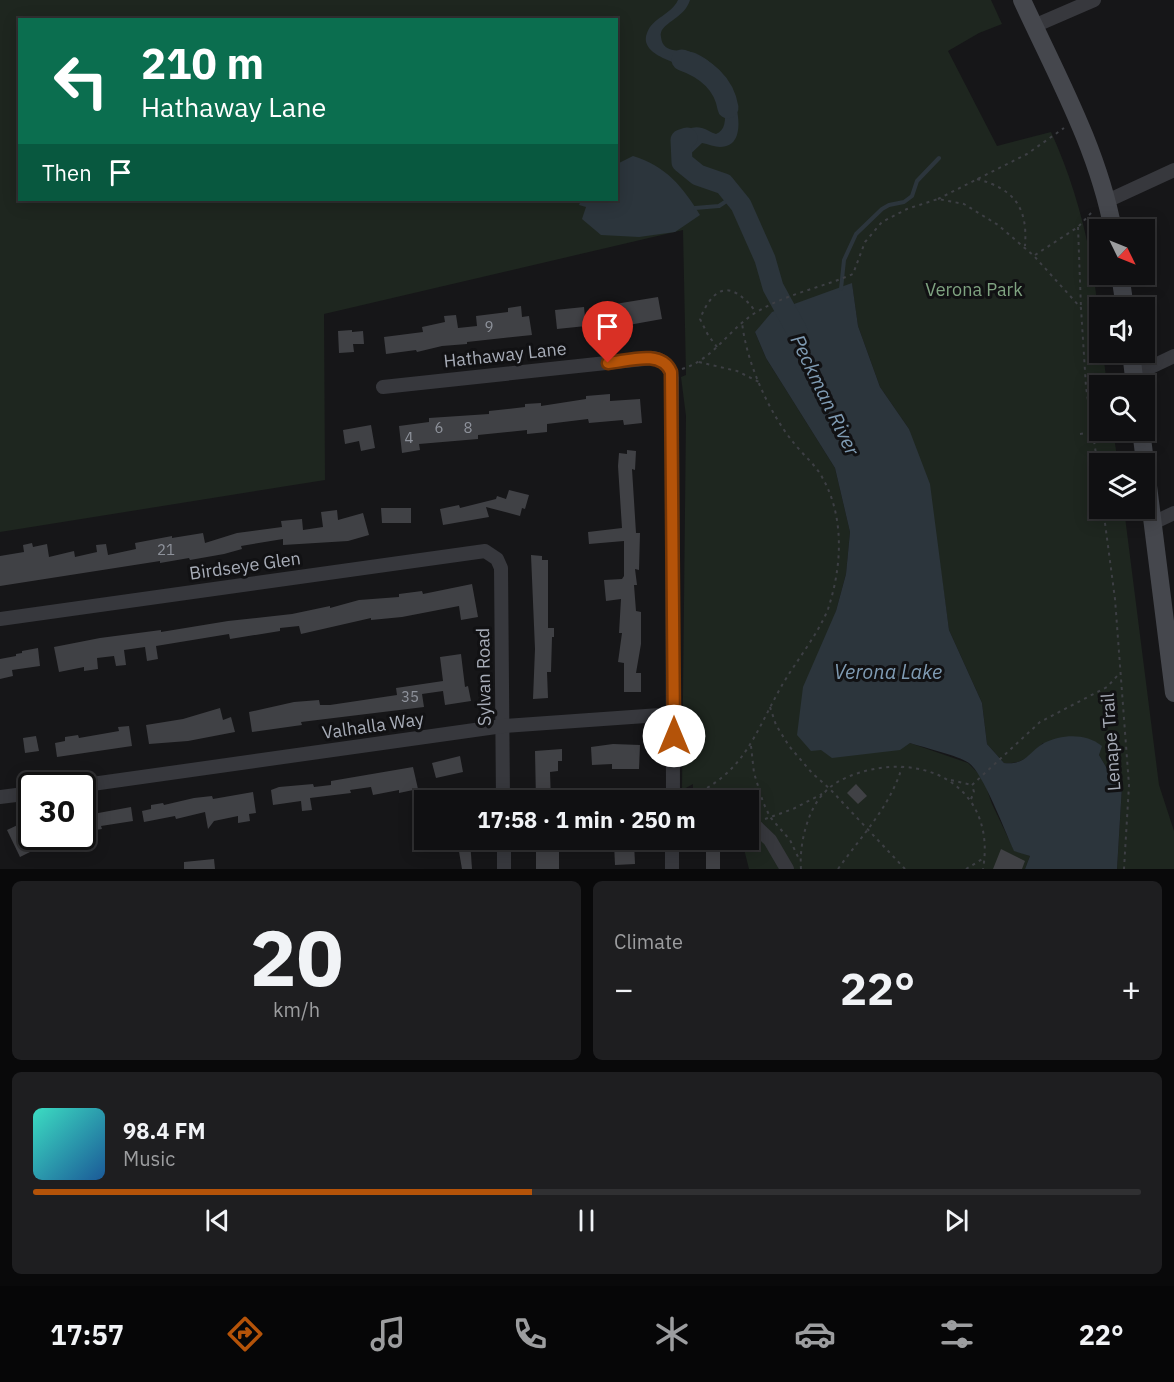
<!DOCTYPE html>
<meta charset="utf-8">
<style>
:root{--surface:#101012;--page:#1e1e20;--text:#f1f3f6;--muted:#9c9d9f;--line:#303032;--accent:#b45309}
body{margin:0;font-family:"IBM Plex Sans",sans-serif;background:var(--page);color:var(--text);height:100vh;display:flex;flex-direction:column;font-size:22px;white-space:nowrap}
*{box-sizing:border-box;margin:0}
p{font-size:20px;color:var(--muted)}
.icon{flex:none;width:33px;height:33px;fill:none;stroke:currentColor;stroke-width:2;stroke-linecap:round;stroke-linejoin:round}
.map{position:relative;height:869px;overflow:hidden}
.sheet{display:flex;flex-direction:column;gap:12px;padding:12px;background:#09090a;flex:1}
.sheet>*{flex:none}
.guide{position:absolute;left:18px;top:18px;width:600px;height:183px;border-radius:0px;box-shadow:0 3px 15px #0003,0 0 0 2px var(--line);background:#0b6e4f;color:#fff;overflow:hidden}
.needle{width:39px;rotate:133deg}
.tools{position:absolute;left:1089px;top:219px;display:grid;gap:12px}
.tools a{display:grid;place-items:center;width:66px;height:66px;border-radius:0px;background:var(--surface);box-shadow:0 3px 15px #0003,0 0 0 2px var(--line);font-size:30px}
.speed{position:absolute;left:18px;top:772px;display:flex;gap:12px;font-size:30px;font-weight:700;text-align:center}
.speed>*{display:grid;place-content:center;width:78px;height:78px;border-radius:50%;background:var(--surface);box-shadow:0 3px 15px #0003,0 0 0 2px var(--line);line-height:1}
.speed .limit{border:3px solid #111;border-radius:9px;background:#fff;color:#111}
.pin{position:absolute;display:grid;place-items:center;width:51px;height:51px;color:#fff;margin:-62px -26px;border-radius:50% 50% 50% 0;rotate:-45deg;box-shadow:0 0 6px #0007}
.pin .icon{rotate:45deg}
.me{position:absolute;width:66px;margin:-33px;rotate:0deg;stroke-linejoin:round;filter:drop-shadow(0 0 4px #0008)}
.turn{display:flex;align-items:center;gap:21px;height:126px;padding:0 24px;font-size:27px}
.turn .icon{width:78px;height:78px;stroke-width:2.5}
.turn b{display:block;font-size:42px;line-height:51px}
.then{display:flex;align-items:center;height:57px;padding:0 24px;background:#0003;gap:12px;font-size:22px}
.big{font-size:45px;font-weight:800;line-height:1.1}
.sheet .tile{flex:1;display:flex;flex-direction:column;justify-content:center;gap:9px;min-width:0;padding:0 21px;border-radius:9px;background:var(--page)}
.sheet .dial{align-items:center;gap:0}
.dial b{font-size:78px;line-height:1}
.song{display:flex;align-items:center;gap:18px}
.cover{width:72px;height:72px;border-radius:9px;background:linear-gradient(135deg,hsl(170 70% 55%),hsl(210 70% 35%))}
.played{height:6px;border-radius:3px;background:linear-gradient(90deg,var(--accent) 45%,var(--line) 45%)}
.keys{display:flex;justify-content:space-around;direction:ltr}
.heat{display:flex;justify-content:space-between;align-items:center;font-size:33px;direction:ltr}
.sheet .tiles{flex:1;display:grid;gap:12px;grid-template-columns:1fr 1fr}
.tile:last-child{grid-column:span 2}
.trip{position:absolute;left:414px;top:790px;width:345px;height:60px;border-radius:0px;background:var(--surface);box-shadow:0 3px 15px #0003,0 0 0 2px var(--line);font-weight:800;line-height:60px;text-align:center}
.tab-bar{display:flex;height:96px;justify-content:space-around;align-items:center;background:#060607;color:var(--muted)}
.tab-bar .icon{width:42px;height:42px}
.tab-bar .active{color:var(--accent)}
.tab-bar b{font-size:27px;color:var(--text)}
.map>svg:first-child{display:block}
.green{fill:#1e261f;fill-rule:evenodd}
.water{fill:#2c353c}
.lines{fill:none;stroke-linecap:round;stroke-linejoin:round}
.stream{stroke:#2c353c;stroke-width:4}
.river{stroke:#2c353c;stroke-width:21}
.building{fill:#404145}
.path{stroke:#3d3f44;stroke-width:2;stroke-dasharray:3 4.5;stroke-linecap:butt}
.street{stroke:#37383d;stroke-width:14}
.secondary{stroke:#45474d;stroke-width:18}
.route-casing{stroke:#753606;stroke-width:15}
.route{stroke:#b45309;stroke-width:10}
.labels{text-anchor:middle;stroke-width:6;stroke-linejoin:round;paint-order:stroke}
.number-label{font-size:15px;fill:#8e929b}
.park-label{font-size:18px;fill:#7fa381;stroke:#111113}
.street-label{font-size:18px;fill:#a8adb8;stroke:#111113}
.water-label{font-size:20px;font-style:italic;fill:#7f9bb3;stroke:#111113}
</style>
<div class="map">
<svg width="1174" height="869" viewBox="0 0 1174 869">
<rect width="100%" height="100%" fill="#161618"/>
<!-- green -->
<path class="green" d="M0 0H991L1002 24 979 33 948 51 997 146 1051 132C1082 200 1099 278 1100 352L1103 353 1107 385 1100 386V430L1113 431 1118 463 1100 464V508L1124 509 1159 785 1174 831V869H1117L1122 786 1112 777 1099 755 1101 746 1043 743C1031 755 1022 765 1004 763L987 744 982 703 949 630 939 558 909 429 880 387 858 326 852 284 755 332 766 358 835 468 850 532 846 574 836 611 821 750 910 743 968 763 983 778 992 804 1014 850 1030 856 1025 869H749L743 845 693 842V840H748V801H693V784L682 790 686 416 681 377 686 375 683 230 324 314 325 480 0 532ZM20 20H616V200H20Z"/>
<!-- water -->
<g class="water">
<path d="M678 0H690C684 20 658 23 661 37 663 56 683 48 695 53 706 58 716 66 724 76 734 90 753 147 720 147 715 147 708 144 702 143L679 165 674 157 673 146C678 136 688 124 702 128 707 129 711 133 716 134 734 128 721 90 715 77 702 67 636 61 647 33 653 17 671 15 678 0Z"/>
<path d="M633 156C666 166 683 187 700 215L675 232 639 237 601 235 582 219 586 207 579 205 581 200H616L617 164Z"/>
<path d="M852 283 858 326 880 387 909 429 930 484 949 630 982 703 987 744 1004 763C1027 765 1027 753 1044 743 1062 734 1086 733 1102 746L1099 755 1112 777 1122 786 1117 869H1025L1030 856 1014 851C1005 831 983 773 969 763 957 755 925 748 910 743L900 750 832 758 821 750 811 751 797 735 803 687 836 611 846 574 850 532 835 468 766 358 755 332 772 312Z"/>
</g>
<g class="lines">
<!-- stream -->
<g class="stream">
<path d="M695 208 719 206 734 196"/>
<path d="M841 289 844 260 856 234 882 209 889 205 904 202 912 196 917 181 939 158"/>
</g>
<!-- river -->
<g class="river">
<path d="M682 60C705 68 724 83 728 108"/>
<path d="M687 138 681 140 682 162 698 175 724 184 741 205 765 259 773 287 797 331"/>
</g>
</g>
<!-- building -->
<g class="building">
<path d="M658 297 662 319 612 328 609 305Z"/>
<path d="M521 306 522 317 529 316 532 335 467 342V344L442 346 417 352 416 350 386 354 384 337 423 332 422 327 445 322 444 316 456 315 458 328 477 326 476 316 508 312V308Z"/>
<path d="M584 307 586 326 557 329 555 310Z"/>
<path d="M352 330V332L363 331 364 344H353L354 352 339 353 338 331Z"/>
<path d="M610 394V401L640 399 642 423 624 425 623 420 589 423 588 419 547 424V432L527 434V430L478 435V439L419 444 420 450 402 453 399 426 429 422V418L489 414V411L525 407V404L541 403V406L586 399V396Z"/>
<path d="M371 425 375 448 361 451 359 441 345 444 343 430Z"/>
<path d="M627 450 636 451 635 470 632 469 636 533H640L639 570 635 569 637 585H634L636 611 641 612V644L636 673H641V692H624V663L618 662 622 633H619L621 599 606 601 604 580 622 579 624 576V541L589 544 588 532 622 528 618 466 619 453 627 454Z"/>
<path d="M509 490 529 495 525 509 522 508 520 516 486 507 489 517 443 525 440 509 459 505 460 508 496 499 497 496 506 499Z"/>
<path d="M381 508H411V523H382Z"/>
<path d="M337 510 338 520 363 513 369 535 348 541 283 545V539L241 546 242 549 224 554 190 560 189 558 160 563V561L0 586V556L24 552 23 545 32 543 33 547 47 544 49 557 74 551 75 557 97 552 96 545 106 544 108 555 136 549 135 543 172 536V538L203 533 205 543 237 533 282 527 281 521 302 519 303 530 323 527 321 512Z"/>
<path d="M531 555 542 556V560H548V628H554V637H552L551 672H547L548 698 533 699 535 649Z"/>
<path d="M472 584 478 617 461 620 459 606 402 617 371 620V618L301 634 299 626 280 628V631L230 639 229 634 156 646 158 659 147 661 145 647 124 650 126 665 116 666 114 656 97 658 98 669 84 671V667L59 672 54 647 100 638 161 630V632L228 621 292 614 330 606V608L359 600 399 597V594L422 591 423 594Z"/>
<path d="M38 648 40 666 12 670 13 676 0 679V659L16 656V654L22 653V651Z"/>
<path d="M461 654 465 687 468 686 471 701 445 705 443 691 422 694 424 707 301 722 302 725 252 732 249 712 294 702 319 700 320 705H330L397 695 396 688 443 681 440 657Z"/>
<path d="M220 708 223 720 231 717 235 732 188 741 149 744 146 725 183 719Z"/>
<path d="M129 726 132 746 57 757 55 743 65 741V737L78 735 79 738 119 731 118 727Z"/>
<path d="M36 736 39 751 25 753 23 738Z"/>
<path d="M613 744 640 745 639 769H612V764L592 765 591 747Z"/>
<path d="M562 749V761H558V771L550 772 551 801H536L535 751Z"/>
<path d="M460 756 463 772 436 778 432 763Z"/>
<path d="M413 767 418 789 399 793V790L373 795 371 787 350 790 351 793 310 798 312 810 302 811 301 801 273 805 271 790 279 787 313 784 314 787 331 785V781Z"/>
<path d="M856 784 867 796 858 804 847 793Z"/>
<rect x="618" y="788" width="18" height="13"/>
<path d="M253 792 256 813 249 814 250 821 238 823V816L214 821 208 829 205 812 176 819 175 816 144 822 142 811 151 809V805L163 803 164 805 194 798 212 796 213 799Z"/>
<path d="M131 807 133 821 101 826 102 829 82 832V816Z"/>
<path d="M22 823 34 850 20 857 7 830Z"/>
<path d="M457 840H470L472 869H462Z"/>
<rect x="536" y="840" width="23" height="29"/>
<path d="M634 842 635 864 615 865 614 843Z"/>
<rect x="706" y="849" width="14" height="20"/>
<path d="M1001 849 1025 861 1022 869H993Z"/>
<path d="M214 859 215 869H184V862Z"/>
</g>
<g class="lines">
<!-- path -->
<g class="path">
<path d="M977 179C1014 189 1028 207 1025 246"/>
<path d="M938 199 1027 154 1064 128"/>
<path d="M1078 227 1081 308"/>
<path d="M1035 255 1078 227 1092 212"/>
<path d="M717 347 708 335 700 319C715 282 733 282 756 312"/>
<path d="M699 362 737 371 759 382"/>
<path d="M682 369C714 359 728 330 755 313 785 294 821 288 853 274L865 242 882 222 907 209 938 199 964 204 998 225 1012 237 1034 256 1081 308 1086 387 1100 481"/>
<path d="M1080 434 1093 432"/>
<path d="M1103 508 1115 599 1129 785 1124 869"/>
<path d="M770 707 776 725 789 746 812 773 829 788 905 869"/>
<path d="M751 746 754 773 763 802 770 817 790 840 799 859"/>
<path d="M951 780 972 785"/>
<path d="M972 785 1040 722 1107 687 1119 674"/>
<path d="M687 798C744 774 753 737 781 687 794 664 819 633 828 609 842 567 845 517 822 477 815 464 802 454 793 442 768 411 746 361 742 322"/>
<path d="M971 799 974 792 972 785"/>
<path d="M765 819 793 809 822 794"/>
<path d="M801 869C799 846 807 809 825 792 835 781 851 775 865 771 935 753 996 794 983 869"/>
<path d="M838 869C862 835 890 807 902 767"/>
<path d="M966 869 984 858"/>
</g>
<!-- street -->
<g class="street">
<path d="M1034 26 1094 0"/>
<path d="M1107 201 1174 170"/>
<path d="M1134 375 1174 356"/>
<path d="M383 387 653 358C664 360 671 367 672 378L673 801"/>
<path d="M1153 523 1174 513"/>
<path d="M0 619 485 551 497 559 501 568 503 801"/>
<path d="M78 786 503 726 674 714"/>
<path d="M0 797 32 793"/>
<path d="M748 819 770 840 787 869"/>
<path d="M504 840V869"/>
<path d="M672 869V840"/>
</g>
<!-- secondary -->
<g class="secondary">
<path d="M1022 0C1056 74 1098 149 1113 230"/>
<path d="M1120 274 1125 308"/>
<path d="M1131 352 1135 386"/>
<path d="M1141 430 1174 693"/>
</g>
</g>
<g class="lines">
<defs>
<path id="route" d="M608 363C628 361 661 349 671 372L674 736"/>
</defs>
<!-- route casing -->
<use href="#route" class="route-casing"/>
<!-- route -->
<use href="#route" class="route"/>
</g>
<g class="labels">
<!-- number labels -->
<g class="number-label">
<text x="489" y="332">9</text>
<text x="439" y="433">6</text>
<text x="468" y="433">8</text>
<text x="409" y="443">4</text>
<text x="166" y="555">21</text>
<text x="410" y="702">35</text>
</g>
<!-- park labels -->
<g class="park-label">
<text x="974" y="296">Verona Park</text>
</g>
<!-- street labels -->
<g class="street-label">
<text transform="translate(505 355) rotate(-6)" y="6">Hathaway Lane</text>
<text transform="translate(245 566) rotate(-8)" y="6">Birdseye Glen</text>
<text transform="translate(484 677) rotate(-91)" y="6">Sylvan Road</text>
<text transform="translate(373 726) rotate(-8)" y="6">Valhalla Way</text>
<text transform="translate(1111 742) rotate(-94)" y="6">Lenape Trail</text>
</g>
<!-- water labels -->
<g class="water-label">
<text transform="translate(825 395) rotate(64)" y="7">Peckman River</text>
<text x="888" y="679">Verona Lake</text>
</g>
</g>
</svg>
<div class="tools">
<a><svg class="needle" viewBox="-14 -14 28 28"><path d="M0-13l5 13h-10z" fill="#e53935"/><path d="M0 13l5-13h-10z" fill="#9c9d9f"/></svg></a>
<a><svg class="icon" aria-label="sound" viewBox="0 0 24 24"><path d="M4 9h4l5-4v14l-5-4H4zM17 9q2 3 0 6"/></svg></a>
<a><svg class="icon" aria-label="search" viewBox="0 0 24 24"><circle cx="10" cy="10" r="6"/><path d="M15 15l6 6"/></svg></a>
<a><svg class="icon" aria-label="layers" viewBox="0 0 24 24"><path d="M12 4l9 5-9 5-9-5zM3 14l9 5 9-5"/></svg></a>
</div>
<div class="speed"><div class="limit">30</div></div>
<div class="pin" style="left:608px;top:363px;background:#d93025"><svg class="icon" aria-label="arrive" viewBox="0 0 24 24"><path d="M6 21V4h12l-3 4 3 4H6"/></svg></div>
<svg class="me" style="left:674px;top:736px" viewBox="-20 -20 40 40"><circle r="19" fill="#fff"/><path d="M0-13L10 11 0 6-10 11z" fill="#b45309"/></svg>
<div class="trip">17:58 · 1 min · 250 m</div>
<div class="guide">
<div class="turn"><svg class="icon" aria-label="left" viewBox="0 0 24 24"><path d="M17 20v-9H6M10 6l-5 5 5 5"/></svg><div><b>210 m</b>Hathaway Lane</div></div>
<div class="then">Then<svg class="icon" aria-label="arrive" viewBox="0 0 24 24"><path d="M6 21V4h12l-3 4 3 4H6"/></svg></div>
</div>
</div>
<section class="sheet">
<div class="tiles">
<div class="tile dial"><b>20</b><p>km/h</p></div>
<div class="tile"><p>Climate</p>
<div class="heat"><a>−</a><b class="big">22°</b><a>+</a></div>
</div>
<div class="tile">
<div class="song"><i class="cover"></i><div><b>98.4 FM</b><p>Music</p></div></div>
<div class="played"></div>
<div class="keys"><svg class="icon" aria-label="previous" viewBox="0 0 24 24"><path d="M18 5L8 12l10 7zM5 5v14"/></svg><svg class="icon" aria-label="pause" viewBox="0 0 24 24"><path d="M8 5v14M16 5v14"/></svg><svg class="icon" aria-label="next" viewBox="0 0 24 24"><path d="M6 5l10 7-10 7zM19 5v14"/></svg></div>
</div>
</div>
</section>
<nav class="tab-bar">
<b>17:57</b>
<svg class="icon active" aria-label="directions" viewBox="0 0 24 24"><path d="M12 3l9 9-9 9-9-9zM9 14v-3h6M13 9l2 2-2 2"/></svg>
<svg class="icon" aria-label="music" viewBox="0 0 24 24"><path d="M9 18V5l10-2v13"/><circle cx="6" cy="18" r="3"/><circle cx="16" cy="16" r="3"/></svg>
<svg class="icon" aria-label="phone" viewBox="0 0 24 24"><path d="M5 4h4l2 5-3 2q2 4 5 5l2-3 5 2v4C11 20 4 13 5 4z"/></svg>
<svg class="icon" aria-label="climate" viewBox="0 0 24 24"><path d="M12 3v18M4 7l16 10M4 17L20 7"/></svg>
<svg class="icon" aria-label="car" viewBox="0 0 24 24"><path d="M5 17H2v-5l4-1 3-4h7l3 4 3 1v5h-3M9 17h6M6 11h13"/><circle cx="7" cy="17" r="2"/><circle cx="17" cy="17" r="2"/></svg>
<svg class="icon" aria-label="filters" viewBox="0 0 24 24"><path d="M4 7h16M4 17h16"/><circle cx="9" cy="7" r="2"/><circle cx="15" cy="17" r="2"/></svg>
<b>22°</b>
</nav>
